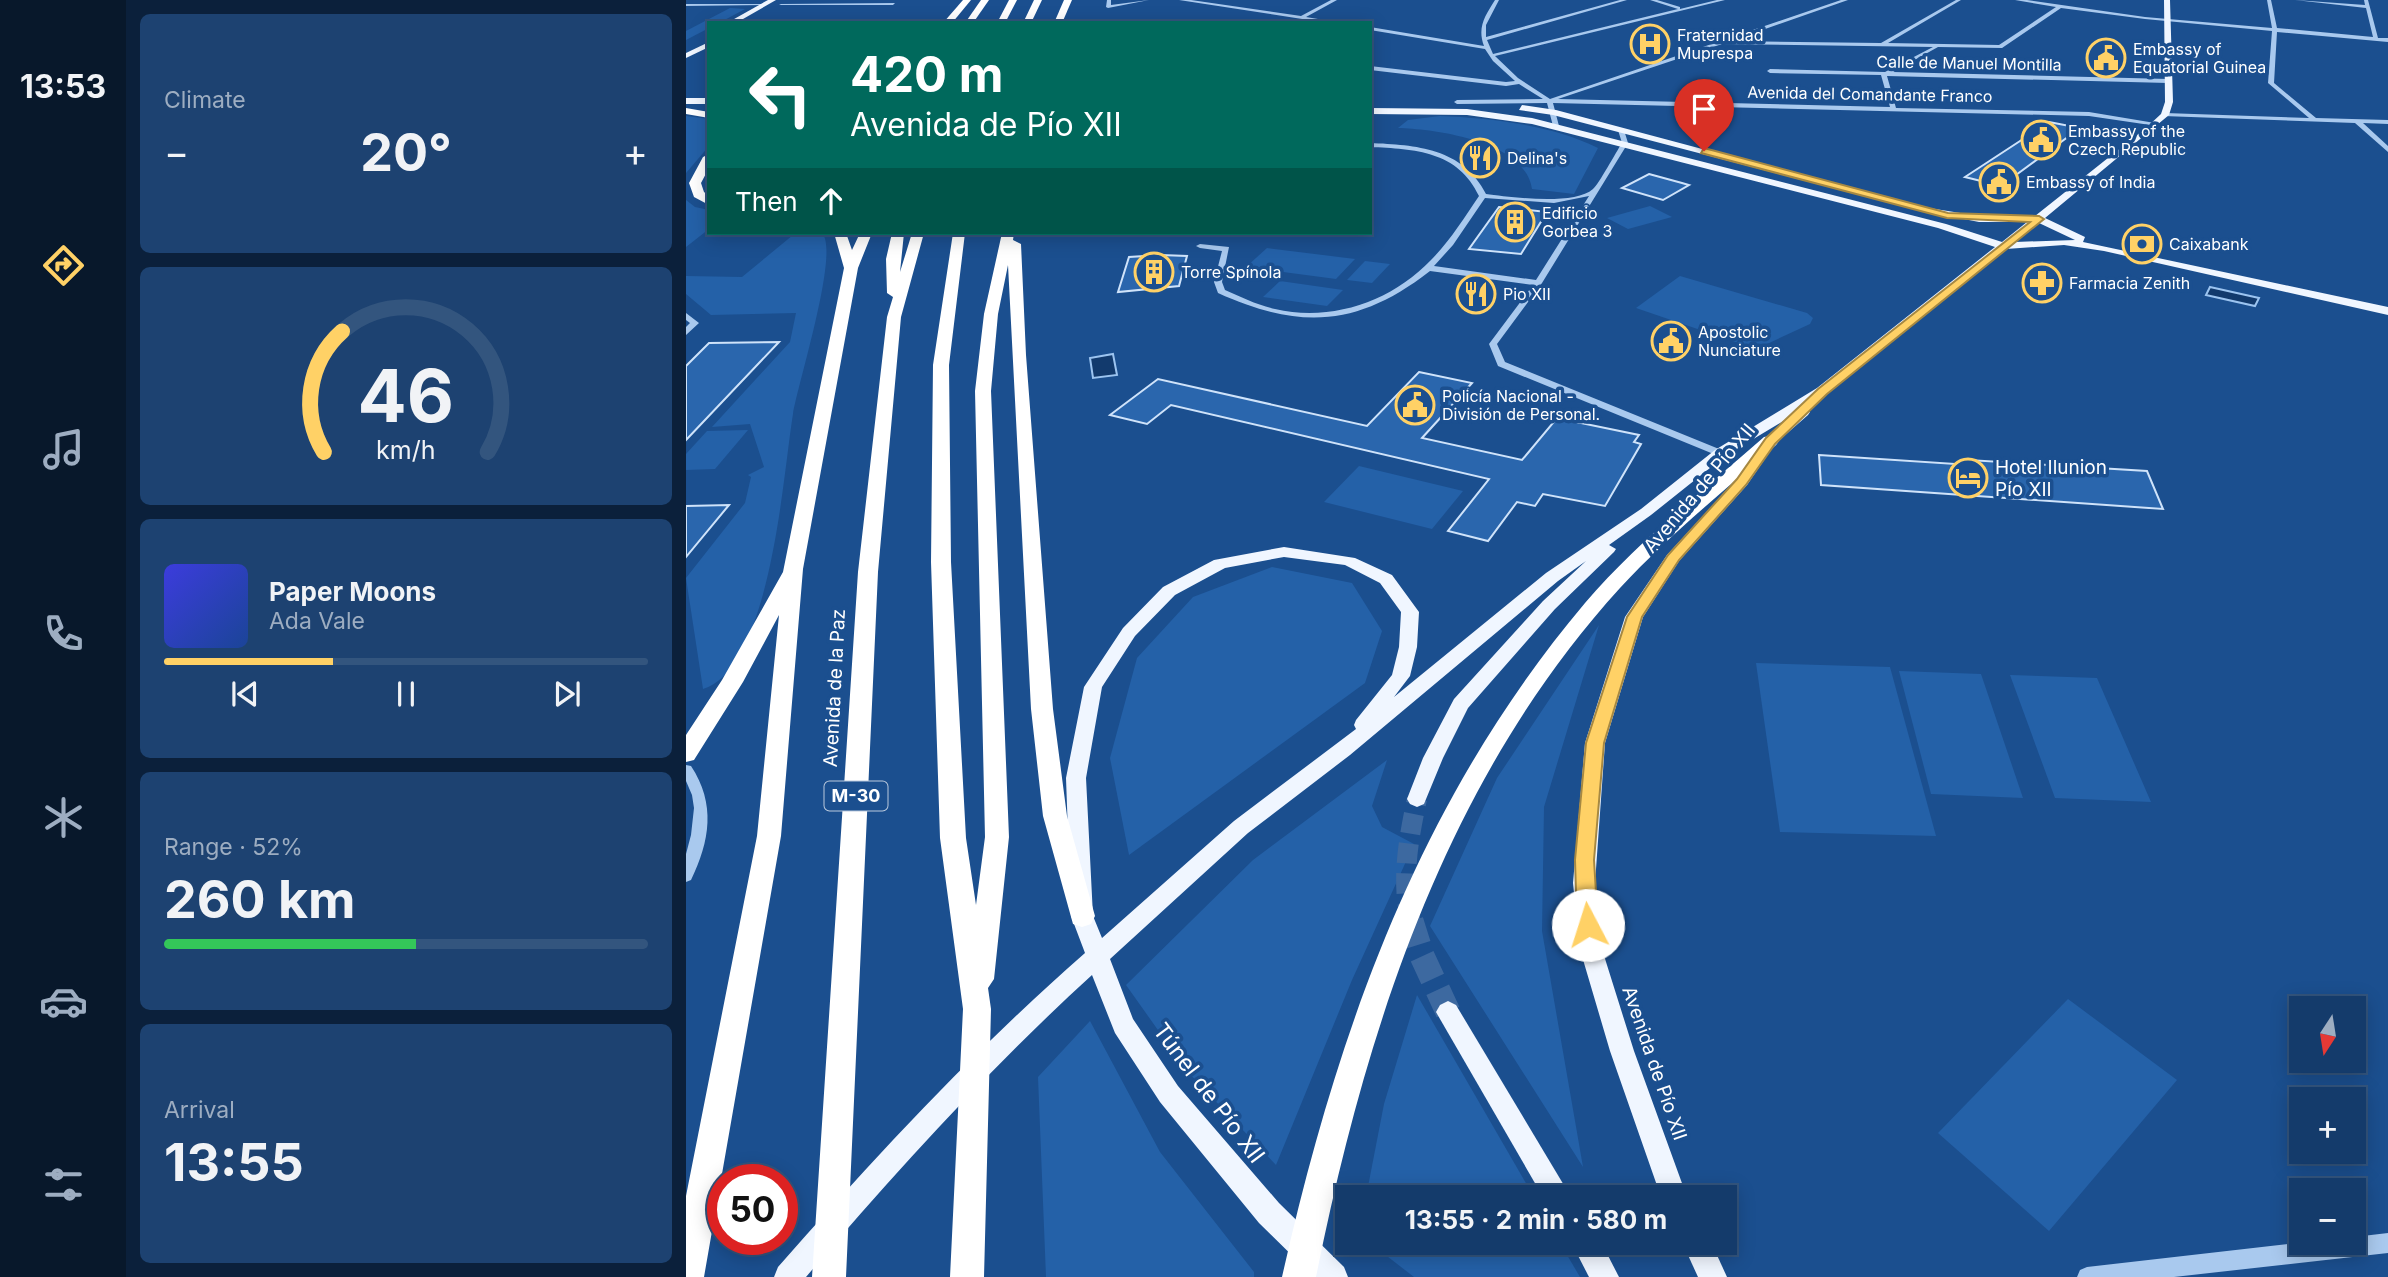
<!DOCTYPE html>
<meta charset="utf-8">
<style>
:root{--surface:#143b6b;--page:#1d4271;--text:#f1f3f6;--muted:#9dadc1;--line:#33557e;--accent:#ffd166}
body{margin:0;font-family:Inter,sans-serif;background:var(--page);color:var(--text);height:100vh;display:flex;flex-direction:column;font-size:26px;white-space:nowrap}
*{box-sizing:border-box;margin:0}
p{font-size:23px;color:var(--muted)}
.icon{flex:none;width:38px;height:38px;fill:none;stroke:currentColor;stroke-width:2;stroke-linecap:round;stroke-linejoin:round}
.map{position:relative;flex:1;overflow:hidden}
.panel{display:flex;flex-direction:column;gap:14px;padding:14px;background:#0b203b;width:560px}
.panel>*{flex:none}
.banner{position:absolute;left:21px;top:21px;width:665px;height:214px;border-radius:0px;box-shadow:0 4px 18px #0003,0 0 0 2px var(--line);background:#00695c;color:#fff;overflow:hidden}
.needle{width:46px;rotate:192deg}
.buttons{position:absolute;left:1603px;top:996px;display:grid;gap:14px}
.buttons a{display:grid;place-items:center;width:77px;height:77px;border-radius:0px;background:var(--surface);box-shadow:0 4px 18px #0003,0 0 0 2px var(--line);font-size:35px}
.speed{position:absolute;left:21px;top:1164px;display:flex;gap:14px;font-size:35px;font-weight:700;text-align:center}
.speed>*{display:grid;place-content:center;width:91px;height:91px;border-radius:50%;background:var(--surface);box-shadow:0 4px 18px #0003,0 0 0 2px var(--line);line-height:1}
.speed .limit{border:10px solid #d22;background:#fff;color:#111}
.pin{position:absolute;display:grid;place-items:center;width:60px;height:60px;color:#fff;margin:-72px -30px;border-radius:50% 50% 50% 0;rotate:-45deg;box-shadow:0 0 7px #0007}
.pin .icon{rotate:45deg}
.me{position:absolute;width:77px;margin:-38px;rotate:355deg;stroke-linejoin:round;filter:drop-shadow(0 0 5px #0008)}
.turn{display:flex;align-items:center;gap:24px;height:147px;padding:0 28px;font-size:32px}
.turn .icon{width:91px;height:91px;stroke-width:2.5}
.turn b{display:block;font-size:49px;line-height:60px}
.then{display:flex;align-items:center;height:66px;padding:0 28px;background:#0003;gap:14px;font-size:26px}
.big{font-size:52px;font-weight:700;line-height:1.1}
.panel .card{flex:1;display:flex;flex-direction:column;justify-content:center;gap:10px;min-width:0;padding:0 24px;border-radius:10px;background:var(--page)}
.panel .dial{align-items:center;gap:0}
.dial svg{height:182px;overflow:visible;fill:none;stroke:var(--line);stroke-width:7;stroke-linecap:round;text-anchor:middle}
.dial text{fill:var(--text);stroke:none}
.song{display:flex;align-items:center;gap:21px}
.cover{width:84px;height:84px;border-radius:10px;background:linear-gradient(135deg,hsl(240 70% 55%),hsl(220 70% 35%))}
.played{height:7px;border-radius:4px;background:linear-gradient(90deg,var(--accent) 35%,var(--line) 35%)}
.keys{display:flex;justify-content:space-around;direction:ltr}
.heat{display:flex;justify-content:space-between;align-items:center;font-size:38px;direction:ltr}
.charge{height:10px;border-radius:5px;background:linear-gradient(90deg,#34c759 52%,var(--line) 0)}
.trip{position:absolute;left:649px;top:1185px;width:402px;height:70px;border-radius:0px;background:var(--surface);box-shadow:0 4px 18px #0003,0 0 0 2px var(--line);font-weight:700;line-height:70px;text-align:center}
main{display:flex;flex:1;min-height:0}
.tabs{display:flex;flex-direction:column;width:126px;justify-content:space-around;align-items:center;background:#08182b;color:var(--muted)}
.tabs .icon{width:49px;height:49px}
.tabs .active{color:var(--accent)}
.tabs b{font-size:32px;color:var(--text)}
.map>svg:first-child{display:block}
.green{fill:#2461a8}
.water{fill:#123a6d;stroke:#9cc4f0;stroke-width:2}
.building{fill:#2a66ad;stroke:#cfe3fa;stroke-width:2}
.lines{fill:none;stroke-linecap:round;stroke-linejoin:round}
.major-tunnel-far1{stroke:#3d69a0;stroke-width:20;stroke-dasharray:20 10;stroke-linecap:butt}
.major-tunnel{stroke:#3d69a0;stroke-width:25;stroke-dasharray:25 12;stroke-linecap:butt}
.minor{fill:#a9c9ee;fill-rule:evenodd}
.major{fill:#f0f6ff;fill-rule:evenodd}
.highway{fill:#fff;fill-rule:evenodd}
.route{fill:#ffd166;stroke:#a68842;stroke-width:2}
.labels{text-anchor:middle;stroke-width:7;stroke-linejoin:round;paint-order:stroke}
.far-poi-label{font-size:16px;fill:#fff;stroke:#1b4f8f;text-anchor:start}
.far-street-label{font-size:16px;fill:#fff;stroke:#1b4f8f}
.shield{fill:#1b4f8f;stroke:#bbcadd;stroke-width:2}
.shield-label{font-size:18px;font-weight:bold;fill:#fff}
.poi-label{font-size:19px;fill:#fff;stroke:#1b4f8f;text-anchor:start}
.street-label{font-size:19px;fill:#fff;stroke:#1b4f8f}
.near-street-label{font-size:23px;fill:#fff;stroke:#1b4f8f}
</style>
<main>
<nav class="tabs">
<b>13:53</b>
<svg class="icon active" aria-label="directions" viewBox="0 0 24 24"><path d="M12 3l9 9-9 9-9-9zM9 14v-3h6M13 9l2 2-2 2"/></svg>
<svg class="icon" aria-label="music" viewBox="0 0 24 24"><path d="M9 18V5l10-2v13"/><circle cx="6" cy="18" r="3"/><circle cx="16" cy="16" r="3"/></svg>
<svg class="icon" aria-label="phone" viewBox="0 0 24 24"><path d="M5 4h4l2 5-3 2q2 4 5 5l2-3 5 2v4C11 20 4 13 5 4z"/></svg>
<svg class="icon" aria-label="climate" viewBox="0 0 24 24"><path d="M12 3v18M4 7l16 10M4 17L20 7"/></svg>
<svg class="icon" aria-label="car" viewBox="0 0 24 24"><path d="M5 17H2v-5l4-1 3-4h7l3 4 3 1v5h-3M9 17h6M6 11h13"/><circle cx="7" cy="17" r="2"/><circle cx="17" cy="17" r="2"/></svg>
<svg class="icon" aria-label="filters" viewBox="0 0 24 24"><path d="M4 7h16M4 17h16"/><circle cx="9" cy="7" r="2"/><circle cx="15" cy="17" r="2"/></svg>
</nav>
<section class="panel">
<div class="card"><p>Climate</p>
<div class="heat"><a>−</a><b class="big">20°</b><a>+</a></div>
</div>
<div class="card dial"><svg viewBox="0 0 100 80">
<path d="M14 69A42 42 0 1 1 86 69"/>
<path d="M14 69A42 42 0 0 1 22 16" stroke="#ffd166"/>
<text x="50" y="56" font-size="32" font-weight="700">46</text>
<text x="50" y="72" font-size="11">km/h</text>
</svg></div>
<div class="card">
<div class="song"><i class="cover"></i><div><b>Paper Moons</b><p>Ada Vale</p></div></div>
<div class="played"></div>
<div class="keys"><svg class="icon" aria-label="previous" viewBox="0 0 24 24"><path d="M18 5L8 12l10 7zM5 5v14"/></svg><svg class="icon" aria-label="pause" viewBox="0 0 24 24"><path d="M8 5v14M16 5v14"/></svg><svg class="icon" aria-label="next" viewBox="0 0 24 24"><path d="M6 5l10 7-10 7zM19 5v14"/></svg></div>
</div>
<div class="card"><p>Range · 52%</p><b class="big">260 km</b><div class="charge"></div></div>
<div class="card"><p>Arrival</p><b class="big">13:55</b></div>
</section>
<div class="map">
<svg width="1702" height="1277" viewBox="0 0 1702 1277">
<rect width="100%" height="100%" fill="#1b4f8f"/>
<!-- green -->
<g class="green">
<path d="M44 8 59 9 33 23H23V28L0 40V31Z"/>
<path d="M0 116 23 119V146L0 173Z"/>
<path d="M754 116C805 118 866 125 912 148L888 194 846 189C840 142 751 129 712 128L722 120Z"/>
<path d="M0 200 9 207 23 210V229L0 247Z"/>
<path d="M964 206 986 217 942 229 921 218Z"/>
<path d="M100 233H136C154 251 112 383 107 414 97 475 85 668 17 689L0 578 59 503 65 477 62 475 78 467 64 424 26 427 104 342 110 313 25 315 0 294V276L56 277 107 235Z"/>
<path d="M581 248 669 259 650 279 560 267Z"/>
<path d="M679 261 704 264 686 283 661 280Z"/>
<path d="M994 276 1121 313 1127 318 1124 324 1070 349 950 308Z"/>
<path d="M594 281 657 290 641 306 577 297Z"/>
<path d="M62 430 29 469 0 470V454L21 431Z"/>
<path d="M673 466 777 491 746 529 638 502Z"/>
<path d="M586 567 666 583 696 631 679 683 443 855 424 758 451 658 507 597Z"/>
<path d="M913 625 858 807 856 931 897 1167 744 926 811 778Z"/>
<path d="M1070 663 1204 667 1250 836 1094 832Z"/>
<path d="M1213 671 1295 674 1337 798 1245 794Z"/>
<path d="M1324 675 1411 678 1465 802 1369 798Z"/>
<path d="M701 760 686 806 696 827 728 844 666 980 590 1165 501 1071 440 985 567 860Z"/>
<path d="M731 995 848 1197H680L698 1104Z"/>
<path d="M1382 999 1491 1080 1363 1231 1252 1133Z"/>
<path d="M404 1021 474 1152 568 1272V1277H360L352 1077Z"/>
<path d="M684 1243H874L894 1277H728Z"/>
</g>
<!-- water -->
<g class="water">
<path d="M1524 287 1573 298 1569 306 1520 295Z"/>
<path d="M427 354 431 375 407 378 404 358Z"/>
</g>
<!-- building -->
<g class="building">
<path d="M1363 122 1394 128 1315 186 1279 177Z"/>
<path d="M963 174 996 183 1003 185 977 200 936 188Z"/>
<path d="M813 207 861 212 835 254 783 249Z"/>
<path d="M475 255 501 256 493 286 432 292 443 257Z"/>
<path d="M93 342 0 440V366L23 343Z"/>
<path d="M733 372 786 383 736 438 836 460 871 418 953 435 948 442 955 444 919 506 857 494 849 506 831 502 802 541 762 531 803 479 485 405 461 424 424 415 472 379 681 426Z"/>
<path d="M1133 455 1284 465 1283 460 1461 471 1477 509 1135 485Z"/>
<path d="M43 505 0 557V506Z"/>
</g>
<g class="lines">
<!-- major-tunnel-far1 -->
<path class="major-tunnel-far1" d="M725 923C715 881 722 841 731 799"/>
<!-- major-tunnel -->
<path class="major-tunnel" d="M725 921 736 956 762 1012"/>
<!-- minor -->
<g class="minor">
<path d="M421 0H425V5L463 0 422 8 420 7Z"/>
<path d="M493 0H505L615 16 645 0H651L620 17 656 23H642Z"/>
<path d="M809 0H813L800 25V37L934 0H941L801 40 807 54 992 9 964 0H971L994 7V9L1031 0H1039L809 56 832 78 864 99 1155 0H1162L1045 41 1195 43 1270 0H1275L1202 43 1313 45 1370 7 1329 0H1341L1459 17 1586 28 1581 0H1585L1591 28 1687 37 1680 8 1609 0 1679 5 1678 0H1682L1692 38H1702V42L1591 32 1588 83 1630 118 1702 120V124L1677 123 1702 146V152L1669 123 1477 116 1479 113 1623 118 1582 83 1586 31 1459 19 1375 8 1316 48 1252 47 1207 72 1482 79 1485 81 1482 83 1201 76 1210 108 1403 112 1469 123 1471 126 1403 116 867 103 873 126 870 128 867 126 861 103 771 104 768 102 771 100 857 99 833 84 820 86 684 70V66L820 82 829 81 807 61 799 49 684 30V27L798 46C791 27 799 16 809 0ZM1036 44 1247 47 1199 72 1084 69 1081 71 1084 73 1195 75 1204 107 872 99Z"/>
<path d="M209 3 207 5H93L95 4Z"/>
<path d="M0 4H77L79 5 0 6Z"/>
<path d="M935 128 938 130 942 143 856 283 811 344 819 362 1038 451V455H1030L812 366 803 344 847 285 744 271C672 327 614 330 532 293L528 282 536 251 514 248 510 246 514 244 543 247 536 282 539 290C555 297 571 305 589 309 645 322 705 302 745 260 764 241 778 218 793 196 772 151 729 149 684 147V143C730 145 777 148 800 194 824 197 888 206 907 189 913 184 930 152 936 143L932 130ZM903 196 850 280 748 266 767 245 799 198 868 203Z"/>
<path d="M0 313 13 323 0 335V327L4 323 0 320Z"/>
<path d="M0 765 5 766C30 804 24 841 5 880L0 882V854L5 835 8 808 6 795 0 781Z"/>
<path d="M1702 1233V1253L1488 1277H1391L1394 1270 1401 1267 1620 1242H1668V1237Z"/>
</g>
<!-- major -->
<g class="major">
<path d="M82 0H90L50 23H41Z"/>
<path d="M1478 0H1484L1487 102 1483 115 1359 218 1399 237 1397 242 1702 307V315L1418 251 1378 245 1320 249 1141 394 1118 408 1124 412 1122 415 1089 444 1061 485 993 561 957 617 919 743 909 883 915 946 948 1051 1001 1197H975L924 1051 893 946 887 883 899 743 939 617 981 555 1051 479 1079 438 1104 417 1039 456 965 515 923 545 930 549 928 552 869 609 782 708 757 758 738 804 731 807 724 804 721 799 737 758 768 699 857 601 900 561 872 581 664 755 562 833 424 959 447 1019 492 1086 593 1203 658 1267 662 1277H628L573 1223 474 1102 429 1033 406 975C304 1068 210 1171 120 1277H88L92 1267C189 1157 288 1050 399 953L385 916 380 778 398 687 437 628 477 587 528 560 598 547 669 558 706 575 733 612 731 647 724 676 708 697 860 573 955 509 1029 450 1131 388 1309 247 1252 228 846 124 781 115 684 114V108L781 109 846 118 1260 224 1316 242 1341 222H1293L1238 211 1243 208 1293 216H1349L1461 127 1475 114 1479 102ZM1353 223 1389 240 1329 242ZM598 557 659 565 694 583 715 612 713 647 706 675 670 720 668 725 670 729 548 821 416 938 407 916 400 778 416 687 449 636 489 595 539 568Z"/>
<path d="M23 42V47L0 58V53Z"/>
<rect x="0" y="98" width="23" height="6"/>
<path d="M836 105 870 110 1140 182 1135 185 867 115 833 110Z"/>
<path d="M762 1001 770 1005 885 1197H857L754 1019 750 1012 754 1005Z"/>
<path d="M885 1242H915L933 1277H903Z"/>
<path d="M996 1242H1025L1041 1277H1012Z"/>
</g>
<!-- highway -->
<g class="highway">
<path d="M277 0H285L266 23H257Z"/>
<path d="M295 0H303L287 23H279Z"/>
<path d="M323 0H331L319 23H311Z"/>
<path d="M348 0H356L345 23H337Z"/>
<path d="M378 0H386L376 23H368Z"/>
<path d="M0 108 23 112V118L0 114Z"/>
<path d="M23 154V168L15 183 18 192 23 196V205L8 197 3 183 17 157Z"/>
<path d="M148 233H160L166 250 174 233H186L172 268 117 569 95 836 18 1277H0V1196L71 836 93 615 57 682 8 760 0 762V735L36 680 97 572 158 268Z"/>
<path d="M206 233H218L214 272 226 233H238L215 317 192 572 160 1277H126L172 572 201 317 207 297 201 293 200 259Z"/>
<path d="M267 233H279L263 365 265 562 280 838 290 905 299 837 289 391 298 314 316 233H328L327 240 335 244 340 355 367 709 381 816 409 916 405 924 396 927 387 924 357 816 345 709 322 265 312 314 305 391 323 837 308 979 302 988 305 1009 298 1277H264L277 1009 254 838 245 562 247 365Z"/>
<path d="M1084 436 1090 437 1093 441 1090 445C1037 492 982 536 934 588 760 779 680 1029 630 1277H596C652 1029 733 800 899 603 952 541 1017 491 1078 437Z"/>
</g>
</g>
<!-- route -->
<path class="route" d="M1018 148 1262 213 1353 216 1358 219 1141 394 1089 444 1060 485 993 560 956 617 918 743 908 860 912 925 909 931 902 934 894 931 891 925 889 860 900 743 941 617 982 555 1051 479 1080 438 1132 389 1344 222 1261 218 1015 153Z"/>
<!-- icons -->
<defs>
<symbol id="hospital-ring" viewBox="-11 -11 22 22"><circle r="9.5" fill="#1b4f8f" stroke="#ffd166" stroke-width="1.5"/><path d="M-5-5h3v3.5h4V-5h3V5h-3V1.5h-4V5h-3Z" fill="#ffd166"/></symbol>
<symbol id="civic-ring" viewBox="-11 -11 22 22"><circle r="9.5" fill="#1b4f8f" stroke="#ffd166" stroke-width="1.5"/><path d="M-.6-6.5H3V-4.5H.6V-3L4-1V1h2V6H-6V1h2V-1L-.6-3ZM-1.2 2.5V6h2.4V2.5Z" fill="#ffd166"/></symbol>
<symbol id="restaurant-ring" viewBox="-11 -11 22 22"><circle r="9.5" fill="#1b4f8f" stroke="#ffd166" stroke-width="1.5"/><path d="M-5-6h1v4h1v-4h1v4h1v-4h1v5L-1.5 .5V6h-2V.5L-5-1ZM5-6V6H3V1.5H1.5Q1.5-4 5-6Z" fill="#ffd166"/></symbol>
<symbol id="building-ring" viewBox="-11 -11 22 22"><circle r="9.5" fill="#1b4f8f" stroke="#ffd166" stroke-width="1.5"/><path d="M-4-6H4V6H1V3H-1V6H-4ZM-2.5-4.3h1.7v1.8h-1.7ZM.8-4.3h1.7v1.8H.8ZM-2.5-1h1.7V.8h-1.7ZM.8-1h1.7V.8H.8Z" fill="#ffd166"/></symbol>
<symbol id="bank-ring" viewBox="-11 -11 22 22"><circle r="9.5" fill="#1b4f8f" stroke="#ffd166" stroke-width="1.5"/><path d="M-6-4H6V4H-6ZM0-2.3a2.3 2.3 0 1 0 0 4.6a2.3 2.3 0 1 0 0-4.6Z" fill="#ffd166"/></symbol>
<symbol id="pharmacy-ring" viewBox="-11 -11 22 22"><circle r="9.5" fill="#1b4f8f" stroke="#ffd166" stroke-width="1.5"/><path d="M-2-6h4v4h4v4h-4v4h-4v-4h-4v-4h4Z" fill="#ffd166"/></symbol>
<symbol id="hotel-ring" viewBox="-11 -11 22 22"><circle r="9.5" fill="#1b4f8f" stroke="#ffd166" stroke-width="1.5"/><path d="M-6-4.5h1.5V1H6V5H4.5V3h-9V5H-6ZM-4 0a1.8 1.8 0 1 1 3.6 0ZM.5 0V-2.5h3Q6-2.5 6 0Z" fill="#ffd166"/></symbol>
</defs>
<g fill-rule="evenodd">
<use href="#hospital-ring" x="942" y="22" width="44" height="44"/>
<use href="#civic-ring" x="1398" y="36" width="44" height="44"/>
<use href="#civic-ring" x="1333" y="118" width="44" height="44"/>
<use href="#restaurant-ring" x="772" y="136" width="44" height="44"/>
<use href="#civic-ring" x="1291" y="160" width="44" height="44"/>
<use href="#building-ring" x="807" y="200" width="44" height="44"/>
<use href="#bank-ring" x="1434" y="222" width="44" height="44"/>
<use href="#building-ring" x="446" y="250" width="44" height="44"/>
<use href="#pharmacy-ring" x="1334" y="261" width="44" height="44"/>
<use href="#restaurant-ring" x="768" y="272" width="44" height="44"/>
<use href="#civic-ring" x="963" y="319" width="44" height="44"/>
<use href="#civic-ring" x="707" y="383" width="44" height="44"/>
<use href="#hotel-ring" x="1260" y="456" width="44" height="44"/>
</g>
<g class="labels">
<!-- far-poi labels -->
<g class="far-poi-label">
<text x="991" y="41">Fraternidad<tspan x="991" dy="18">Muprespa</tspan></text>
<text x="1447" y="55">Embassy of<tspan x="1447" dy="18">Equatorial Guinea</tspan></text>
<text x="1382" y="137">Embassy of the<tspan x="1382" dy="18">Czech Republic</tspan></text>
<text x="821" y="164">Delina's</text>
<text x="1340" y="188">Embassy of India</text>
<text x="856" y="219">Edificio<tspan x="856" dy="18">Gorbea 3</tspan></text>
<text x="1483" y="250">Caixabank</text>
<text x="495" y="278">Torre Spínola</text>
<text x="1383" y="289">Farmacia Zenith</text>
<text x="817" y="300">Pio XII</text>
<text x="1012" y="338">Apostolic<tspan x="1012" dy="18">Nunciature</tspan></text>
<text x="756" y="402">Policía Nacional -<tspan x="756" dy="18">División de Personal.</tspan></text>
</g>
<!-- far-street labels -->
<g class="far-street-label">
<text transform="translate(1283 63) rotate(1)" y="6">Calle de Manuel Montilla</text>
<text transform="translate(1184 94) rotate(1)" y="6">Avenida del Comandante Franco</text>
</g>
<!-- shield labels -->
<rect class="shield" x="138.5" y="781.5" width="63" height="29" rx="5"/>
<g class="shield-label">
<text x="170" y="802">M-30</text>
</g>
<!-- poi labels -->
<g class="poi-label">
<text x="1309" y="474">Hotel Ilunion<tspan x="1309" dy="22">Pío XII</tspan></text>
</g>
<!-- street labels -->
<g class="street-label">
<text transform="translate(1013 488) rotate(-50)" y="7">Avenida de Pío XII</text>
<text transform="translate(148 688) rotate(-87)" y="7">Avenida de la Paz</text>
<text transform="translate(969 1063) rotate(71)" y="7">Avenida de Pío XII</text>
</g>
<!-- near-street labels -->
<g class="near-street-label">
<text transform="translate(523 1093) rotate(53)" y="8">Túnel de Pío XII</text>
</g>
</g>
</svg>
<div class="buttons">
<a><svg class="needle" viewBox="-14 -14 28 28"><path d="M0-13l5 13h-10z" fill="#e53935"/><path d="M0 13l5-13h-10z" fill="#9dadc1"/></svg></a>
<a>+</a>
<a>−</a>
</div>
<div class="speed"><div class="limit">50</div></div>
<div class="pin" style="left:1018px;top:151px;background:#d93025"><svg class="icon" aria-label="arrive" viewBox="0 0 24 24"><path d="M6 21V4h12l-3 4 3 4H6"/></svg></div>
<svg class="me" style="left:902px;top:925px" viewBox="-20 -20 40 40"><circle r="19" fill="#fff"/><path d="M0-13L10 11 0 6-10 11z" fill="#ffd166"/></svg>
<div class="trip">13:55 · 2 min · 580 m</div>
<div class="banner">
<div class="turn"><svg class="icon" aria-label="left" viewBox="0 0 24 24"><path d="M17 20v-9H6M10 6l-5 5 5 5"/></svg><div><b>420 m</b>Avenida de Pío XII</div></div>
<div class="then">Then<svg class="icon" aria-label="ahead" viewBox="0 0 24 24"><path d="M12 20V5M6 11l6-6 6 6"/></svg></div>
</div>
</div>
</main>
